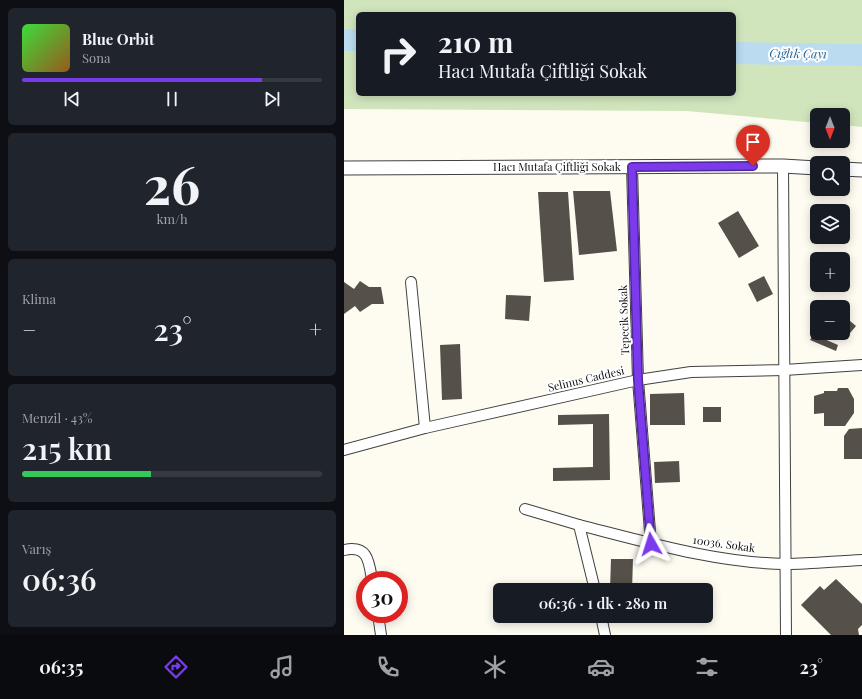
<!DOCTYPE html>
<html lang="tr">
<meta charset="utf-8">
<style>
:root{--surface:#171b24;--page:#20242c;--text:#f1f3f6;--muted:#9ea1a6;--line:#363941;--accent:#7c3aed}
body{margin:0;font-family:"Playfair Display",serif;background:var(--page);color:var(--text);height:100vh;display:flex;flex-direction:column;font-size:15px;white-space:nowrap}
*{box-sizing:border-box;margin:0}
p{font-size:13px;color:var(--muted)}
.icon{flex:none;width:22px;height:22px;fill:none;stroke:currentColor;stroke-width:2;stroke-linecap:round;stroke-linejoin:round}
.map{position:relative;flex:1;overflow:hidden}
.drawer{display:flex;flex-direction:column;gap:8px;padding:8px;background:#0d0f14;width:344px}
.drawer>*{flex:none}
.banner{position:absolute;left:12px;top:12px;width:380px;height:84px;border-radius:6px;box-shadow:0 2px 10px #0003;background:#171b24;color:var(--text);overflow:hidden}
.needle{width:26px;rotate:180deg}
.buttons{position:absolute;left:466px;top:108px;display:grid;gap:8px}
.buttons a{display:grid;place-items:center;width:40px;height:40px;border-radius:6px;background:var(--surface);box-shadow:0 2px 10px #0003;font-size:20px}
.speed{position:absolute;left:12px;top:571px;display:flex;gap:8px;font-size:20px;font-weight:700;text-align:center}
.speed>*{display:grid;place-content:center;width:52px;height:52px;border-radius:50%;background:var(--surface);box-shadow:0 2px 10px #0003;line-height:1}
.speed .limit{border:6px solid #d22;background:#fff;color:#111}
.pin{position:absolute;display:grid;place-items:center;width:34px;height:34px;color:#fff;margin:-41px -17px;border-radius:50% 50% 50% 0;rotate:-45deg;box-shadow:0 0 4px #0007}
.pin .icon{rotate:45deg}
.me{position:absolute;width:44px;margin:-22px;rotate:354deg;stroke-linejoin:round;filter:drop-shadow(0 0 3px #0008)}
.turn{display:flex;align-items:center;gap:14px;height:84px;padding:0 16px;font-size:18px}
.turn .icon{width:52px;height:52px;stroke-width:2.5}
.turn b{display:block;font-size:28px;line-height:34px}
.big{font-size:30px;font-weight:600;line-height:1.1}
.drawer .card{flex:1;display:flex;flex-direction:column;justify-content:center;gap:6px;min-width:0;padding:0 14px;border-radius:6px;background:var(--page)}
.drawer .dial{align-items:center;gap:0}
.dial b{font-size:52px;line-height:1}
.song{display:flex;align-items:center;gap:12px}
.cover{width:48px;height:48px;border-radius:6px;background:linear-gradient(135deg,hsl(120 70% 55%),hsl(30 70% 35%))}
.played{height:4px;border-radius:2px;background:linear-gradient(90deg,var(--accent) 80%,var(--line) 80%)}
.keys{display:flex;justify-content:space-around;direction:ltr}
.heat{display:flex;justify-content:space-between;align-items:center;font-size:22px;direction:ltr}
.charge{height:6px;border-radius:3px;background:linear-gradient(90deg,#34c759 43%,var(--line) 0)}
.trip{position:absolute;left:149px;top:583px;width:220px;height:40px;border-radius:6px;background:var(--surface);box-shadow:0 2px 10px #0003;font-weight:600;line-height:40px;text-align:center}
.tab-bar{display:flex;height:64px;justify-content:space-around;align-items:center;background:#090b0e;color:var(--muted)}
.tab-bar .icon{width:28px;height:28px}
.tab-bar .current{color:var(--accent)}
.tab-bar b{font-size:18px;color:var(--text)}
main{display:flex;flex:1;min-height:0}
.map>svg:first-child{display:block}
.green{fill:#d1e5bd;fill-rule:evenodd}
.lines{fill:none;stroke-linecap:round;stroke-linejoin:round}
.river{stroke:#badbf0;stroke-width:22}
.building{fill:#56504b}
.minor-casing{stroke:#414141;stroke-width:12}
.tertiary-casing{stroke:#414141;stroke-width:15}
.minor{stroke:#fff;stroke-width:10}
.tertiary{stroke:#fff;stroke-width:13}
.route-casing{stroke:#51269a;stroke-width:10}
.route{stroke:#7c3aed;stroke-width:7}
.labels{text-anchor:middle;stroke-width:4;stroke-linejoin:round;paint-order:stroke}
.street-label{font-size:11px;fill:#0e0e0e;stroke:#fff}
.water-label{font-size:12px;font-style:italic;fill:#236194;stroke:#fff}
</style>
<main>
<section class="drawer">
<div class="card">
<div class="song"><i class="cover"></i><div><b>Blue Orbit</b><p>Sona</p></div></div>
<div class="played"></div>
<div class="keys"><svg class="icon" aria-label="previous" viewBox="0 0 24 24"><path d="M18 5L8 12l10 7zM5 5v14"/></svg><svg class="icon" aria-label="pause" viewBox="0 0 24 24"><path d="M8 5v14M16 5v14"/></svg><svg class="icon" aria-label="next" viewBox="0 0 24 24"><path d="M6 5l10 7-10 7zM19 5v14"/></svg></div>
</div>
<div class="card dial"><b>26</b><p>km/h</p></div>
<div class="card"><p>Klima</p>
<div class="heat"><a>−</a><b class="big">23°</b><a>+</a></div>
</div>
<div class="card"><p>Menzil · 43%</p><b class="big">215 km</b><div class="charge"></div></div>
<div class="card"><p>Varış</p><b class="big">06:36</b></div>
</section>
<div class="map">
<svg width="518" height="635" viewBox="0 0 518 635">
<rect width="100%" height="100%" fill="#fefbf1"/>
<!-- green -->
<path class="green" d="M0 0H518V127L499 125V115H473V123L343 111 0 109ZM14 14H390V94H14Z"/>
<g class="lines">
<!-- river -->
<g class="river">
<path d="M0 40H14"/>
<path d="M390 53 518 55"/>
</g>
</g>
<!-- building -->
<g class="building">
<path d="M229 191H266L273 251 235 255Z"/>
<path d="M194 192H224L230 280 200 282Z"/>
<path d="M394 211 415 246 395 258 374 223Z"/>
<path d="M420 276 429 294 413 302 404 284Z"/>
<path d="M16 281 25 287H37L40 304H28L16 312 11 306 0 314V282L10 289Z"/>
<path d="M162 295 187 296 185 321 161 319Z"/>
<path d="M499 315 512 326 501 339 493 333H499Z"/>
<path d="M473 327V333H480L478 338 494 345 492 351 466 340Z"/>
<path d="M116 344 118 399 98 400 96 345Z"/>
<path d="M494 388H504L510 399V413L501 426H480V413L470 414V396L480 393V391H493Z"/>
<path d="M340 393 341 425H306V394Z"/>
<rect x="359" y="407" width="18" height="15"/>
<path d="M265 414 266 480 209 481V468L249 467V424L214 425V415Z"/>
<path d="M518 428V459H500V436L505 429Z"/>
<path d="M335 461 336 482 311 483 310 462Z"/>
<path d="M267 559H289L288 590H266Z"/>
<path d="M492 579 518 604V625L514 629 515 635H487L457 605 476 586 480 590Z"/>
</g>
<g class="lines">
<defs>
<g id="minor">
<path d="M439 166 442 635"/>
<path d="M288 167 294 380 307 544"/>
<path d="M67 282 81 428"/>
<path d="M0 450 81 428 294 380 347 372 440 370 518 365"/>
<path d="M181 509 235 525"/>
<path d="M0 550C24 545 25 561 28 580"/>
<path d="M251 590 235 525C302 542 373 563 442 564 467 564 493 561 518 560"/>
<path d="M34 614 37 635"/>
<path d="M257 616 261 635"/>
</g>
<g id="tertiary">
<path d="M0 168 439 166 473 168"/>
<path d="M499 169 518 170"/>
</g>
</defs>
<!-- minor casing -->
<use href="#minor" class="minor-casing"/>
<!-- tertiary casing -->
<use href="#tertiary" class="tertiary-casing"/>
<!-- minor -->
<use href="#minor" class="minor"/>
<!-- tertiary -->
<use href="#tertiary" class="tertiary"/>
</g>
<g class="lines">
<defs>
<path id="route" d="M307 544 294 380 288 167 409 166"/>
</defs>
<!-- route casing -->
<use href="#route" class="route-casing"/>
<!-- route -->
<use href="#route" class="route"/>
</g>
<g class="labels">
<!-- street labels -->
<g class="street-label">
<text x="213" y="171">Hacı Mutafa Çiftliği Sokak</text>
<text transform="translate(280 320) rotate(-92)" y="4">Tepecik Sokak</text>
<text transform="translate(242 379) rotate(-13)" y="4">Selinus Caddesi</text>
<text transform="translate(380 544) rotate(8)" y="4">10036. Sokak</text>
</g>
<!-- water labels -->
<g class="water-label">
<text transform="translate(454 54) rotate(1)" y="4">Çığlık Çayı</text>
</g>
</g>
</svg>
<div class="buttons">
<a><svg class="needle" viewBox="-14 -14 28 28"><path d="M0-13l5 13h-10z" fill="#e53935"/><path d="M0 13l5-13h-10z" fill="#9ea1a6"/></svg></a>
<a><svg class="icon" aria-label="search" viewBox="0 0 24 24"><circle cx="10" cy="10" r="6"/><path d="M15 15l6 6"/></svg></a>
<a><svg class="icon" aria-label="layers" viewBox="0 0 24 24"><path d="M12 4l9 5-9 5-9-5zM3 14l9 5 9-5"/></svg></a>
<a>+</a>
<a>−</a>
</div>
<div class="speed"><div class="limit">30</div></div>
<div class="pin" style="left:409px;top:166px;background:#d93025"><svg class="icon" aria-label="arrive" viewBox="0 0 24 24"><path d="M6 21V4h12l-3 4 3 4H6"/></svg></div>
<svg class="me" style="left:307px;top:544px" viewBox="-20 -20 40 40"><path d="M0-17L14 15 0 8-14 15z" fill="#7c3aed" stroke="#fff" stroke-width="4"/></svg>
<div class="trip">06:36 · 1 dk · 280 m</div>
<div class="banner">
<div class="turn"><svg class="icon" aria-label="right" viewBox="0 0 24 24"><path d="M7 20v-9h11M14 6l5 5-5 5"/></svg><div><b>210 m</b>Hacı Mutafa Çiftliği Sokak</div></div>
</div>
</div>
</main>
<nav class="tab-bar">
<b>06:35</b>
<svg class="icon current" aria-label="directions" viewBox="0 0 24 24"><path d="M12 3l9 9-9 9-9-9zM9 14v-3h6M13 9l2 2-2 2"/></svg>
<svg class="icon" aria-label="music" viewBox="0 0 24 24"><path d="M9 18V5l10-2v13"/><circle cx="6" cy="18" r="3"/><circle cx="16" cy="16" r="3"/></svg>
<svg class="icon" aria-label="phone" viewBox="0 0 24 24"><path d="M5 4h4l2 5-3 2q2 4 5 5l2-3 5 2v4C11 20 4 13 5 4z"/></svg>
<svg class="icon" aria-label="climate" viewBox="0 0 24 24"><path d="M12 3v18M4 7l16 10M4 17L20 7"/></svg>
<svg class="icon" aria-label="car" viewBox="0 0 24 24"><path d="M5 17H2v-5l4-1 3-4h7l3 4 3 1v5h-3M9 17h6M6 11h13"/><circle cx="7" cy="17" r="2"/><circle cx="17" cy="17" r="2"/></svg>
<svg class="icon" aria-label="filters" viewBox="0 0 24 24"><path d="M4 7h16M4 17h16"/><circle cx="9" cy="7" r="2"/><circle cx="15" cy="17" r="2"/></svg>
<b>23°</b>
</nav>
